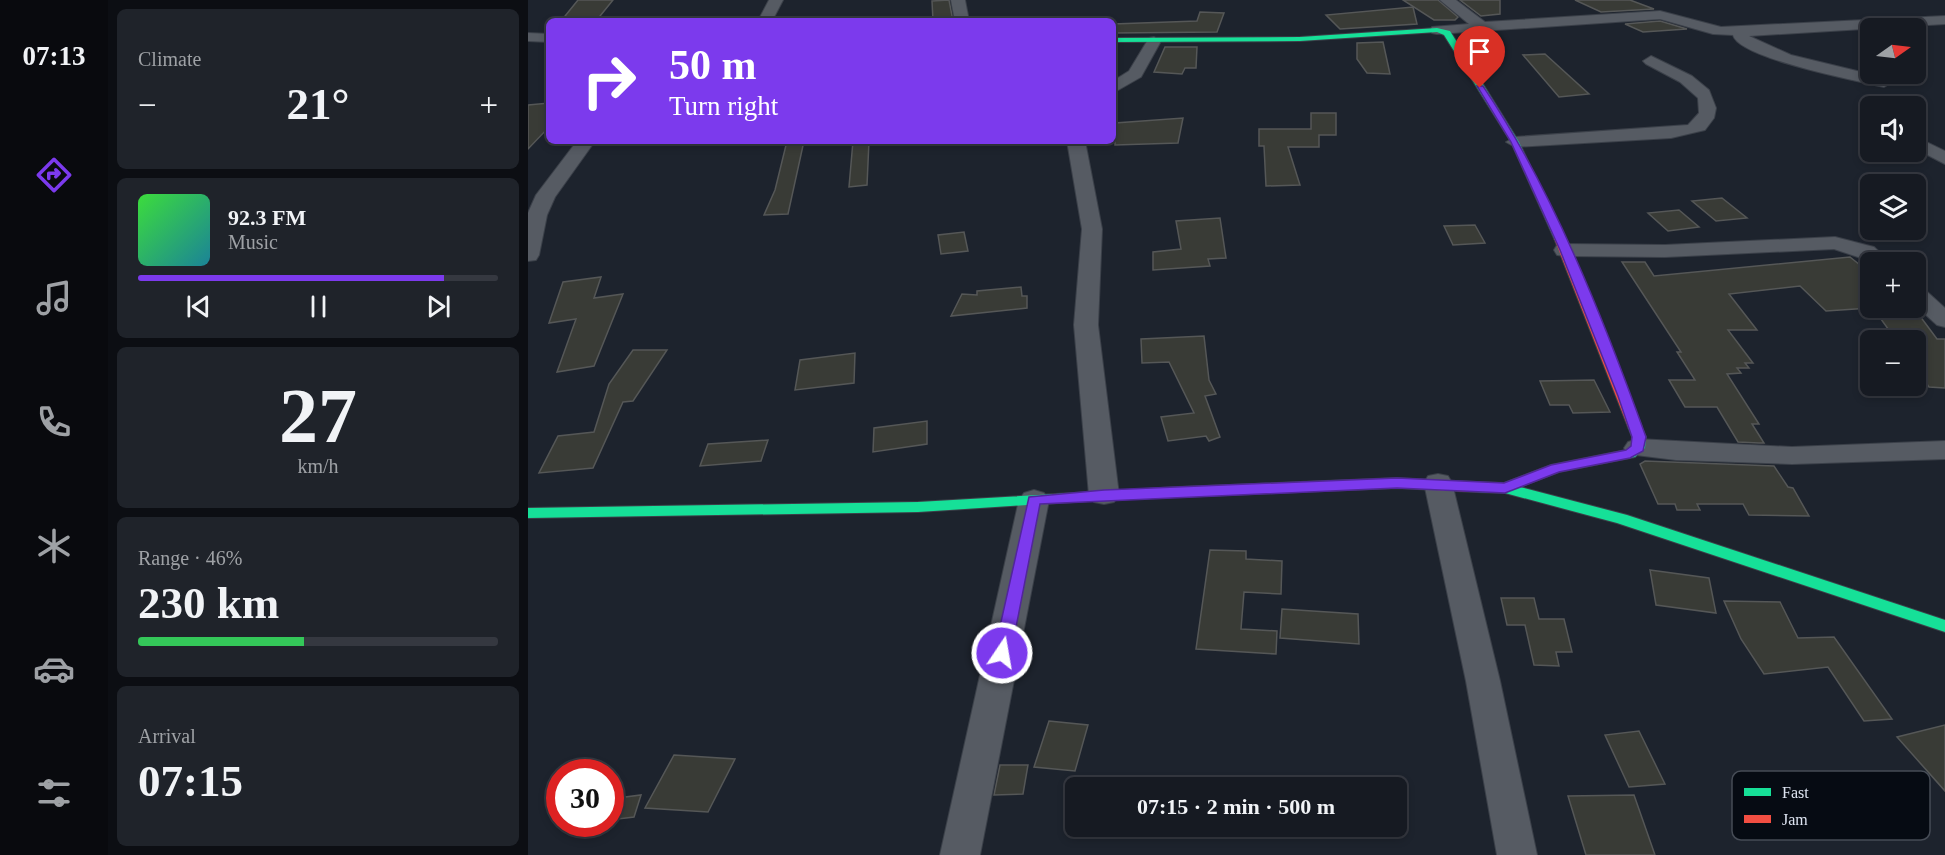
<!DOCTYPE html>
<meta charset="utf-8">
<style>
:root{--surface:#161a22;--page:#1f232a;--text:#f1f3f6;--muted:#9ea1a5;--line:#353840;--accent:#7c3aed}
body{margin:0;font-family:Georgia,serif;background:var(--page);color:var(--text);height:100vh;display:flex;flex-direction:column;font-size:22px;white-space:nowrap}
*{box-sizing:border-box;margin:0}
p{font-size:20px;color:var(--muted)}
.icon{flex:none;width:33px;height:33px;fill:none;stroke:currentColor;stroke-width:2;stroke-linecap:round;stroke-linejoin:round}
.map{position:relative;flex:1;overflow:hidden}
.drawer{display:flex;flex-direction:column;gap:9px;padding:9px;background:#0c0e13;width:420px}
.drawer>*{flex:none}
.banner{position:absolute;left:18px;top:18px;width:570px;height:126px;border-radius:9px;box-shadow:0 3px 9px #0003,0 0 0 2px var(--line);background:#7c3aed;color:#fff;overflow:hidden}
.needle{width:39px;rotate:76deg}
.fabs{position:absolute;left:1332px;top:18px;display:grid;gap:12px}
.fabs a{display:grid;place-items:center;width:66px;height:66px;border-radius:9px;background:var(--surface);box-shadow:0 3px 9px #0003,0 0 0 2px var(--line);font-size:30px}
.speed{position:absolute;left:18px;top:759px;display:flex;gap:12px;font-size:30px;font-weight:700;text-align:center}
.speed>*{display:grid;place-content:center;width:78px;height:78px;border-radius:50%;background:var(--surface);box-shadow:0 3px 9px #0003,0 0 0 2px var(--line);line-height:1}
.speed .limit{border:9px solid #d22;background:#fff;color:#111}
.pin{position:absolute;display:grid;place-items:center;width:51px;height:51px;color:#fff;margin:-62px -26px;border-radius:50% 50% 50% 0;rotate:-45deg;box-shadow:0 0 6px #0007}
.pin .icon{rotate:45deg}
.me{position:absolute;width:66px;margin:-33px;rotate:12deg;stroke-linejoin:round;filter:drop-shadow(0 0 4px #0008)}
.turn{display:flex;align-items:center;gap:21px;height:126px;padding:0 24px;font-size:27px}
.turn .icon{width:78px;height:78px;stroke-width:2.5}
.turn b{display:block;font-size:42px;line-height:51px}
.big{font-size:45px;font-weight:600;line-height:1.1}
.drawer .tile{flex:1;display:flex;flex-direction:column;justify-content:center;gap:9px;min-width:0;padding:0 21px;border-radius:9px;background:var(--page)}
.drawer .dial{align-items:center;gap:0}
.dial b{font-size:78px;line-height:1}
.song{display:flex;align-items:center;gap:18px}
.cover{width:72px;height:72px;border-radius:9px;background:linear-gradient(135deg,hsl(120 70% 55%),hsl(190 70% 35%))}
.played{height:6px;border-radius:3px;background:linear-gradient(90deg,var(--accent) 85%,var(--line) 85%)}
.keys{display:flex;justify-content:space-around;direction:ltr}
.heat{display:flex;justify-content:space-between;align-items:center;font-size:33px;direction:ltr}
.charge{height:9px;border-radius:4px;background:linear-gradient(90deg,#34c759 46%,var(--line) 0)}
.trip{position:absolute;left:537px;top:777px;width:342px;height:60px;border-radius:9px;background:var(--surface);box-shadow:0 3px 9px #0003,0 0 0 2px var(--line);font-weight:600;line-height:60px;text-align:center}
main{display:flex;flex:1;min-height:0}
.tab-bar{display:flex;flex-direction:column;width:108px;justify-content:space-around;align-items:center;background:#090a0e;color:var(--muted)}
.tab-bar .icon{width:42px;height:42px}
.tab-bar .current{color:var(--accent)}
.tab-bar b{font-size:27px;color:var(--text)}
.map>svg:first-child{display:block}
.building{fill:#393b36;stroke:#555757;stroke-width:1.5}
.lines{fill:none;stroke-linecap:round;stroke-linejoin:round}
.street-casing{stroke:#3b4049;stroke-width:2}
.fast-casing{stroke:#3b4049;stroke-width:2}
.jam-casing{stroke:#3b4049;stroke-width:2}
.street{fill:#565b63;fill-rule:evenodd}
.fast{fill:#16e098;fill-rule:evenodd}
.jam{fill:#f24e42;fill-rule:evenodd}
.route{fill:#7c3aed;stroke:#51269a;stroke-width:1.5}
.key{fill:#060b13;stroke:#464c56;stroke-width:1.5}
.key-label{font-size:16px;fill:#dde4f1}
</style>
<main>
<nav class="tab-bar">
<b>07:13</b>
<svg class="icon current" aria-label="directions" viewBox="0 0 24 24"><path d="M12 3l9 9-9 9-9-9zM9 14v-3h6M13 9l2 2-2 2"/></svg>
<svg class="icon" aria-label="music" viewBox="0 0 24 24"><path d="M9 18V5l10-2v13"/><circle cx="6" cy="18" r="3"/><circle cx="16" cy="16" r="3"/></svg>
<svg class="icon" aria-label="phone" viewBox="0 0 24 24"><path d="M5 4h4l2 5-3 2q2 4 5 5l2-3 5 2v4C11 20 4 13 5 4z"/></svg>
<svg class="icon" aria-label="climate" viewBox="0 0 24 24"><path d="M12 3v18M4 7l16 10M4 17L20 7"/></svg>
<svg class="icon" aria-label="car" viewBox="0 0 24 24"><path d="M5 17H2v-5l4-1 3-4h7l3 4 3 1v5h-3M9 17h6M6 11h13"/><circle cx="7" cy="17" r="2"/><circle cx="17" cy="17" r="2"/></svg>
<svg class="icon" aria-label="filters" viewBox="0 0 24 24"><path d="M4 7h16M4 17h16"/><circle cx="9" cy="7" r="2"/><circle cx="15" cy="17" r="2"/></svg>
</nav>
<section class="drawer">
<div class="tile"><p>Climate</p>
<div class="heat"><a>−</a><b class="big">21°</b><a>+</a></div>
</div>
<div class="tile">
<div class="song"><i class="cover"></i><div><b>92.3 FM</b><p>Music</p></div></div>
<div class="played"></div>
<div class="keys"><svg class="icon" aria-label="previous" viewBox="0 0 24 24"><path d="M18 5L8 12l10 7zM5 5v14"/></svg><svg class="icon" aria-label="pause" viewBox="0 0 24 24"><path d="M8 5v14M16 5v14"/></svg><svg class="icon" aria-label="next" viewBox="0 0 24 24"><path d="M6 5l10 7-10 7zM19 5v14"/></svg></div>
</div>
<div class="tile dial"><b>27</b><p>km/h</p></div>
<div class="tile"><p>Range · 46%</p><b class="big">230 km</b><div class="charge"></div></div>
<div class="tile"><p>Arrival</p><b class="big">07:15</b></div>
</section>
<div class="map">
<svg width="1417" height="855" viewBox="0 0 1417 855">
<rect width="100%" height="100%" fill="#1d232d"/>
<!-- building -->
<g class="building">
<path d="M50 0H85L68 21H33Z"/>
<path d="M421 0 425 21H405L404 1Z"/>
<path d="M875 0H910L930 17 927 20H906Z"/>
<path d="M932 0H972V14L953 16Z"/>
<path d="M1047 0H1102L1126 9 1073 12Z"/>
<path d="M885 7 889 24 812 29 798 15Z"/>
<path d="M672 12 696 13 689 32 585 33V24L669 21Z"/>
<path d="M1132 21 1159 29 1115 32 1097 24Z"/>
<path d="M855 42 862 74 839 73 829 59V43Z"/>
<path d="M637 47H669L668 68H657L654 74 626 72Z"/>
<path d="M1017 54 1061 94 1031 97 995 55Z"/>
<path d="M21 103V127L0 149V105Z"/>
<path d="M783 113H808V135H791V147H760L772 185 738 186 736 146H731V129H783Z"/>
<path d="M655 118 650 143 587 145V123Z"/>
<path d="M259 141H276L260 214 236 215 247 190Z"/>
<path d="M325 141H341L339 185 321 187Z"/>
<path d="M1194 198 1219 218 1188 221 1164 201Z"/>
<path d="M1151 210 1171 227 1140 231 1120 213Z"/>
<path d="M692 218 698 258 680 259 682 266 625 270V252L653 249 648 221Z"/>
<path d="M947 225 957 243 925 245 916 226Z"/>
<path d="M436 232 440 251 413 254 410 235Z"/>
<path d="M1322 257 1342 273V308L1298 311 1272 286 1201 294 1229 330H1200L1225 363H1217L1221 368H1209L1213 373 1199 374 1231 424H1224L1236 443H1231L1210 442 1189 407H1157L1141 380H1167L1149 352H1153L1094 262H1117L1126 276Z"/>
<path d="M73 277 66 298 95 294 66 366 29 372 48 319 21 323 35 282Z"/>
<path d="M493 287 494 296H499V308L423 316 434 294 449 295V291Z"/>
<path d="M1345 308H1386L1409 339H1417V388L1401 387 1388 368V340H1368Z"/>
<path d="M676 336 681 380 688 394 677 396 692 437 681 441 678 436 640 441 633 417 666 413 641 362 614 363 613 339Z"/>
<path d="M105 350H139L105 401 95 402 65 468 11 473 30 436 66 432 81 384Z"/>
<path d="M327 353 326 383 267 390 272 360Z"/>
<path d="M1066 380 1082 412 1045 413 1041 405H1022L1012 381Z"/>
<path d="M399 421V444L345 452 346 428Z"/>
<path d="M240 440 233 461 172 466 180 444Z"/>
<path d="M1117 461 1246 466 1260 487 1265 488 1281 516 1221 515 1215 504H1169L1172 510H1149L1147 504H1130L1112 464Z"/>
<path d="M682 550 718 551V559L754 561 753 594 716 592 713 629 749 631 748 654 668 649Z"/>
<path d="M1122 570 1181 578 1188 613 1128 605Z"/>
<path d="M973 598H1006L1011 619H1036L1044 652H1028L1031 666 1006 665 997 625H979Z"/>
<path d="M1196 601 1252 602 1270 638 1306 637 1364 719 1336 721 1300 667 1236 674 1213 639Z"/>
<path d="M754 609 830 614 831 644 752 638Z"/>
<path d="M521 721 560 725 547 771 506 767Z"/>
<path d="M1417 725V791L1369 737Z"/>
<path d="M1111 731 1137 784 1101 787 1077 735Z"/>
<path d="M146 755 207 759 180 812 117 808Z"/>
<path d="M472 765H500L495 794 466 795Z"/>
<path d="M113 795 106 817 82 820V799Z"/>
<path d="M1106 795 1127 855H1058L1040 796Z"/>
</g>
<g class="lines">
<defs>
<g id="street">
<path d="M241 0H255L244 21H230Z"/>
<path d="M423 0H437L441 21H427Z"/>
<path d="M912 0H928L957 22 1132 11 1193 27 1417 16V24L1221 36 1263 55 1362 79 1364 82 1356 87C1330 81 1210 58 1205 35L1185 34 1132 19 909 34 904 33 902 30 904 27 941 24Z"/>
<path d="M0 33 21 34V42L0 41Z"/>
<path d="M626 37 633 41 613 77 585 93V81L601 71 621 38Z"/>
<path d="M1123 56 1164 76 1181 90 1188 108 1186 118 1177 130 1143 138 987 147 978 142 987 137 1160 125 1171 113 1170 98 1152 82 1118 64 1115 61Z"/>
<path d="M1388 137 1417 151V164L1388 149Z"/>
<path d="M49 141H67L27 197 19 215 11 255 8 260 0 261V213L8 195Z"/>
<path d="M539 141H557L574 229 570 325 591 495 586 502 576 504 566 502 561 495 546 325 554 229Z"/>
<path d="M1307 237 1346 247 1362 262H1342V266L1330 257 1306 249 1137 257 1037 256 1029 255 1026 250 1029 245 1037 244 1137 245Z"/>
<path d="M1388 287 1396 289 1417 308V327L1409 325 1388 306Z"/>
<path d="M1110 439 1264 447 1417 441V459L1264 464 1148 460 1100 454 1096 448 1100 442Z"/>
<path d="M910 474 920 476 924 483 972 681 1009 855H969L938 681 896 483 900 476Z"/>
<path d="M506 490 516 493 521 500 452 855H412L491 500 496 493Z"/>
</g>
<g id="fast">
<path d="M909 28 922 31 991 142 1036 238 1035 240H1027L1026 238 983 142 916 35 909 32 772 41 585 42V38L772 37Z"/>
<path d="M1107 423 1112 424 1118 437 1117 448 1107 457 1031 472 992 487 1099 515 1417 620V632L1089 523 977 493 948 492 941 487 948 482 976 483 1023 465 1098 450 1103 446 1104 437 1100 427Z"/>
<path d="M650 487 655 489 657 492 655 495 390 512 0 518V508L390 502Z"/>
</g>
<g id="jam">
<path d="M1031 235 1036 238 1114 427 1112 430H1102L1100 427 1026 238Z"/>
<path d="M869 478 948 482 955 487 948 492 869 488 650 497 643 492 650 487Z"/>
</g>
</defs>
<!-- street casing -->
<use href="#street" class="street-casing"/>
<!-- fast casing -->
<use href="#fast" class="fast-casing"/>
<!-- jam casing -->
<use href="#jam" class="jam-casing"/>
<!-- street -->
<use href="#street" class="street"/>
<!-- fast -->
<use href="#fast" class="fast"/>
<!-- jam -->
<use href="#jam" class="jam"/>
</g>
<!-- route -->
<path class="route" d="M949 86H955C1025 190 1076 320 1118 437L1115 451 1102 458 1031 472 977 493 869 488 512 504 483 653 481 657H468L466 653 501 497 576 490 869 478 976 483 1023 465 1098 450 1103 446 1104 437 1090 396 1032 250 983 142Z"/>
<!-- legend -->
<rect x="1204" y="771" width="198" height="69" rx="9" class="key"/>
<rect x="1216" y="788" width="27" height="8" fill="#16e098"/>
<rect x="1216" y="815" width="27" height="8" fill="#f24e42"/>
<g class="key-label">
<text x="1254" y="798">Fast</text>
<text x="1254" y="825">Jam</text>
</g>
</svg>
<div class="fabs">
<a><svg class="needle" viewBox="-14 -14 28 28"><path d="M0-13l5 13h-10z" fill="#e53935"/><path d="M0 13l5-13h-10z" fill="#9ea1a5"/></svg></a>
<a><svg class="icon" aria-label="sound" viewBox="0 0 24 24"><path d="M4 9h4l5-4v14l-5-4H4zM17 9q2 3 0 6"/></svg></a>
<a><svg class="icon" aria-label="layers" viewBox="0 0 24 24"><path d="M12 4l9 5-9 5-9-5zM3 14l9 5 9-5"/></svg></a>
<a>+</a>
<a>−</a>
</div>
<div class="speed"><div class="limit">30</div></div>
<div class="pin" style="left:952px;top:88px;background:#d93025"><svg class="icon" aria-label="arrive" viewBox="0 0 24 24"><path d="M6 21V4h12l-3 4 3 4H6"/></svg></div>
<svg class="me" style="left:474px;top:653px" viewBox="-20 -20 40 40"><circle r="17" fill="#7c3aed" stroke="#fff" stroke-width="3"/><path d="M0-11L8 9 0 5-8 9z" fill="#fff"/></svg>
<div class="trip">07:15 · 2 min · 500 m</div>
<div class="banner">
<div class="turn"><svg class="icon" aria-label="right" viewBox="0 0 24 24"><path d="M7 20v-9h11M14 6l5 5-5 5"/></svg><div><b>50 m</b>Turn right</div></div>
</div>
</div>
</main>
